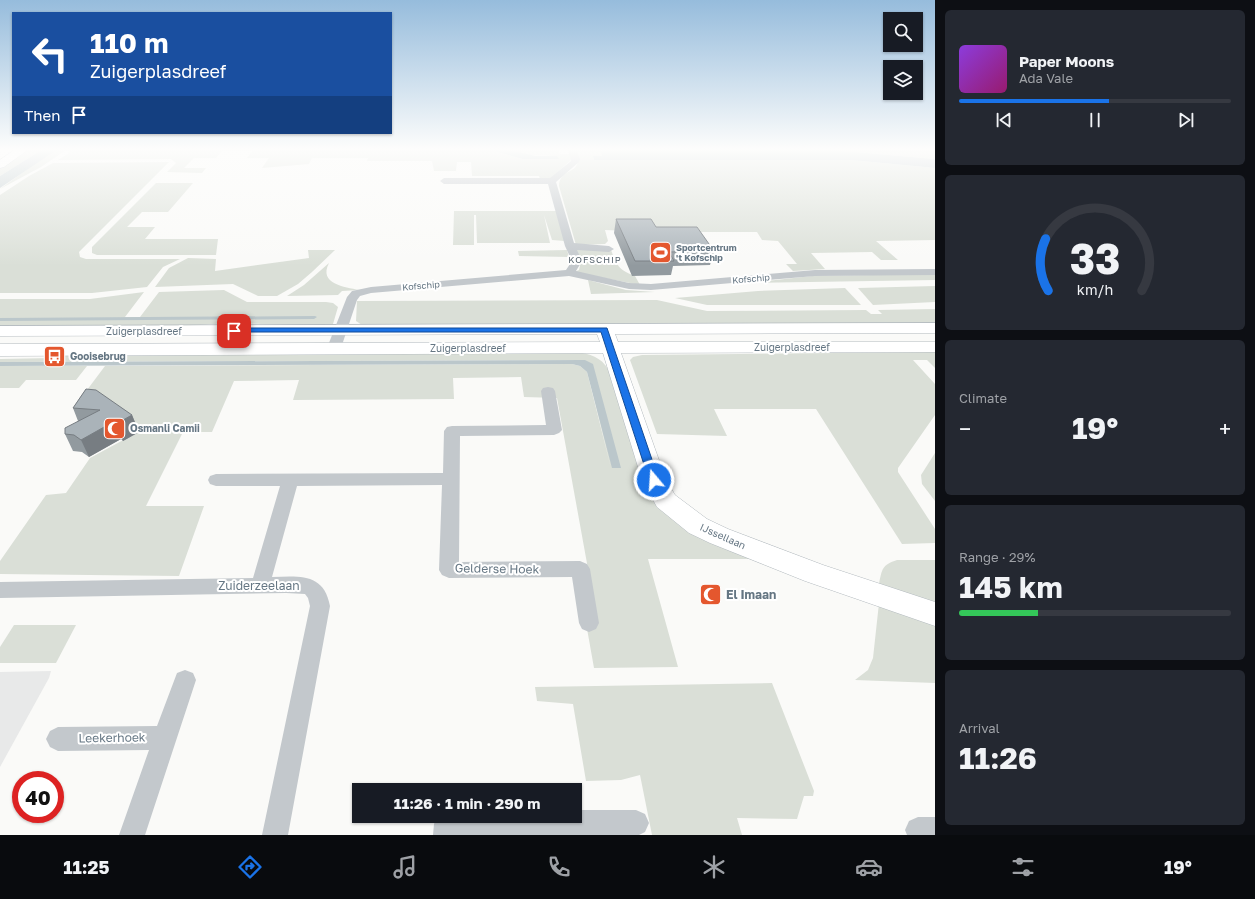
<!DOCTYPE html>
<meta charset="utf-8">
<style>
:root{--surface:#171b24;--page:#242831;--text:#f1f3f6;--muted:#9ea1a6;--line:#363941;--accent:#1a73e8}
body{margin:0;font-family:"Golos Text",sans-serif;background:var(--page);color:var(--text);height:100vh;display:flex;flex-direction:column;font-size:15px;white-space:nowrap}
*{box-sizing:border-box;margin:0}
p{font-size:13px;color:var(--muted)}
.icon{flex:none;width:22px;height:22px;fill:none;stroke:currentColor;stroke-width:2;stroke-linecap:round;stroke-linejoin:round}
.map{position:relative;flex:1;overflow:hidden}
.panel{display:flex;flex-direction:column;gap:10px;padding:10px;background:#0d0f14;width:320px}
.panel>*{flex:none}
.banner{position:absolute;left:12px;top:12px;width:380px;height:122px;border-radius:0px;box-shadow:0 1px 3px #0004;background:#1a4fa0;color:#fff;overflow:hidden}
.fabs{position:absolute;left:883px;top:12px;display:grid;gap:8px}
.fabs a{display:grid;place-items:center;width:40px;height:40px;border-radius:0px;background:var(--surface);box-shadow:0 1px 3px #0004;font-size:20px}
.speed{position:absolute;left:12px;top:771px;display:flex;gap:8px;font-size:20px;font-weight:700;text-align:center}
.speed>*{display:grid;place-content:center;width:52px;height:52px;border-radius:50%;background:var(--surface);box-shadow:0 1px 3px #0004;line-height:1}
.speed .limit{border:6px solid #d22;background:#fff;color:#111}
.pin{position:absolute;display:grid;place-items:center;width:34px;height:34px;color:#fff;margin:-17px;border-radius:8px;box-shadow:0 2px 6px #0006}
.me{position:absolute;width:44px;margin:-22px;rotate:342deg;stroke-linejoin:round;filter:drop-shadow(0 0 3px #0008)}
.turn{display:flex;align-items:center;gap:14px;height:84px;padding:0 12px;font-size:18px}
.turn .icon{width:52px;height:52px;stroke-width:2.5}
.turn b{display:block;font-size:28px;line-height:34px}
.then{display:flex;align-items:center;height:38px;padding:0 12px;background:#0003;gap:8px;font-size:15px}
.big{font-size:30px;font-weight:700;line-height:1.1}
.panel .tile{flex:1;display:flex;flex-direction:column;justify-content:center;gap:6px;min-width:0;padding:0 14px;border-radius:6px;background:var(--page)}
.panel .dial{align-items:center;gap:0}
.dial svg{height:104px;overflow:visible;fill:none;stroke:var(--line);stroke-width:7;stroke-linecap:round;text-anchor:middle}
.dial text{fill:var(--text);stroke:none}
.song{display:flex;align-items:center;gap:12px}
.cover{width:48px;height:48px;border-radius:6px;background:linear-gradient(135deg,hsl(270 70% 55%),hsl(320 70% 35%))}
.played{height:4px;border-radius:2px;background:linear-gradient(90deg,var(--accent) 55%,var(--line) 55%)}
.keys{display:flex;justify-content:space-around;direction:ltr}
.heat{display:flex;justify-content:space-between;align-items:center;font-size:22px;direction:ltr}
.charge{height:6px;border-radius:3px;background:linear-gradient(90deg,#34c759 29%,var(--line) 0)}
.trip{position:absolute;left:352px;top:783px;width:230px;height:40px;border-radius:0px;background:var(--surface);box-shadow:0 1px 3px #0004;font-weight:700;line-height:40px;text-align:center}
.tab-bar{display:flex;height:64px;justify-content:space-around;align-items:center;background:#090b0e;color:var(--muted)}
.tab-bar .icon{width:28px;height:28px}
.tab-bar .on{color:var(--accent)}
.tab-bar b{font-size:18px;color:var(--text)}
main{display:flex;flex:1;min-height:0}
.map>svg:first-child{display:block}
.built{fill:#e8e9e9}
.green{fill:#dadfd7}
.water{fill:#bbc7cb}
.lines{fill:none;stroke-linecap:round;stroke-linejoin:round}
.secondary-casing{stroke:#b3babf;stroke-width:1}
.street{fill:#c3c8cc;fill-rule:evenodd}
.secondary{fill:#fff;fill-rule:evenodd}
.wall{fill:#929a9f}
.shaded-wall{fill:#777d82}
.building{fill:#aab3b9;stroke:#777d82}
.route{fill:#1a73e8;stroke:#114b97}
.labels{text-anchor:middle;stroke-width:4;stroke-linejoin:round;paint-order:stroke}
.far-poi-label{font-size:9px;font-weight:bold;fill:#657683;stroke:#fff;text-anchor:start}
.far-neighbourhood-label{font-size:9px;letter-spacing:1px;fill:#57646e;stroke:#fff}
.far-street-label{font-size:9px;fill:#657683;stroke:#fff}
.street-label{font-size:10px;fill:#657683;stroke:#fff}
.poi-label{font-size:10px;font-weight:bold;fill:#657683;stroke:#fff;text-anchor:start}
.near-street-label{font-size:12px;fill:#657683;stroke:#fff}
.near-poi-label{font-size:12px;font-weight:bold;fill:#657683;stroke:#fff;text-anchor:start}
</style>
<main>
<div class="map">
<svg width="935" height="835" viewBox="0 0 935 835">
<rect width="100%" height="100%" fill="#fafaf8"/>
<!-- built -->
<path class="built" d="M51 671 49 678 0 767V672Z"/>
<!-- green -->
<g class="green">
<path d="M27 149H43L0 176V167Z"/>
<path d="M487 149 522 159H559L556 156 527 155 505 149H558L560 154H570L571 160 551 178 540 179 539 176H472L471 162H457L456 171H434L432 161H367L368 158H312L309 164 262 168 269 158H247L252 151H222L216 158H194L184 168H206L202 173 167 172 176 163 171 159 58 160 69 153 70 150Z"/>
<path d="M576 149H600L603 156H593L594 160H851L935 168V240L876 241 898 260H881L872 252 811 253 825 269 793 271 786 264H797L778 241 762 240 757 232H654L605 230 608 241 605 244 576 245 559 186C560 165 585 178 576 149Z"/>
<path d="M821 149H922L935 151V159Z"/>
<path d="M60 150H66L41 167 0 189 51 152Z"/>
<path d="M169 162 79 252 80 257 86 259H180L163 267 147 287 92 293H0V195L29 176 53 163Z"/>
<path d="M156 183H193L168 212H142L127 227H155L145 239H218L216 255H97L92 253V247Z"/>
<path d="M454 211H557L565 241 552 240 544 215 550 243H477L476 215H474V245H453Z"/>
<path d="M308 250H335L312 272 298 284 277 296H258L233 284 155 287 169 268 188 258 216 259 215 271 309 258Z"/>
<path d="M567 250 569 257 519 256 518 251Z"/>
<path d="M576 250H611C617 266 619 270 635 276L640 285 574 272 579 270 580 266Z"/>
<path d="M329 263C318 284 345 287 359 290L342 291 338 295 287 296 304 285Z"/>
<path d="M935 274V280L748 283 812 276Z"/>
<path d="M588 280 626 290 655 292 591 294Z"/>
<path d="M935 286V302L873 305 858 288Z"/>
<path d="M845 288 861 305H707L675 298 758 291Z"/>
<path d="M224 290 247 302H326L333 303 338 307 333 324 330 326 228 323 187 326 0 327V299H90L144 292 125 317H140L159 292Z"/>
<path d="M657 300 707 311 866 310 871 314H882L878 310 935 309V323L362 325 356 321 357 301Z"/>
<path d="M576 352C590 354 601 357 608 369L642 478 650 497 662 510 762 559H648L678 667 594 668 586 623 598 624 557 398 524 397 521 377 453 378 454 399 293 400 299 380 234 381 212 432H183L146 506H204L179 576 0 574V561L46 495 66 493 90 458 140 431 87 390 105 366 572 364 580 366 587 372 611 468 585 360 0 362V359L53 358 56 355Z"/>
<path d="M935 352V368L927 360H913L935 384V415L898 468V472L935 529V543L902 544 816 409H714L727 436 657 434 630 360 633 357 642 355Z"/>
<path d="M0 366H87L76 380H26L19 388H0Z"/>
<path d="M935 453V501L922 484 921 475Z"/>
<path d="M897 560H935V603L879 584C882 569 882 565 897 560Z"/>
<path d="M879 603 935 625V683L855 680 868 670 873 658Z"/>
<path d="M14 625H76L56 663H0V647Z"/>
<path d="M772 683 814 791 813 796H804L797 819 737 818 742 835H652L640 775 621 780 586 781 573 704 537 701 535 687Z"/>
</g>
<!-- water -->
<g class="water">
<path d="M43 149H105L55 151 0 188V176Z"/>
<path d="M487 149H505L536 156H557L559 159H522Z"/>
<path d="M600 149H821L935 159V168L851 160H594L593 156H602Z"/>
<path d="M315 316 317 317 314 319 0 321V318Z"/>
<path d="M585 360 593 364 621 468H612L587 372 580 366 572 364 0 366V362Z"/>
</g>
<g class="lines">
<defs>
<g id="secondary">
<path d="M16 149H29L4 167 0 168V160Z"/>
<path d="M935 323V333L615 334 618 342H935V352L621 353 666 480 675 495 707 519 728 529 823 565 935 602V626L805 581 710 543 689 533 657 507 642 480 603 353 0 356V344L600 342 597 334 0 336V326Z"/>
</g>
</defs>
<!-- secondary casing -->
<use href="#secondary" class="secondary-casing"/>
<!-- street -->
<g class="street">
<path d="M568 149H576L580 159 579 162 556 182 574 243 609 246 614 249 609 252 577 250 582 261 576 271 629 283 651 284 815 270 935 269V275L815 276 651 290 629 289 569 276 371 293 360 296 357 300 341 348 339 351H329L327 348 347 297 352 291 371 287 566 270 572 261 565 246 548 184H444L440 181 444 178H550L571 161Z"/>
<path d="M548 387 553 388 555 391 562 430 559 433 554 435 460 436 459 562 580 561 587 564 590 569 599 623 596 629 589 632 582 629 579 623 572 577 449 578 442 575 439 570 442 485 297 486 272 577C300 576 324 573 330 606L288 835H262L310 606 308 598 305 594 286 593 0 598V582L253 578 280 486H216L210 484 208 480 210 476 216 474 443 473 444 431 447 427 452 426 546 425 541 391 543 388Z"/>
<path d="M185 670 193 673 196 680 145 835H119L149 750 58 751 50 747 46 739 50 731 58 727 157 726 177 673Z"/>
<path d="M575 810H636L645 814 649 823 645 832 639 835H433L434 824 437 816H575Z"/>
<path d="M918 817H935V835H907L905 830 909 821Z"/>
</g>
<!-- secondary -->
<use href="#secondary" class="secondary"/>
</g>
<!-- wall -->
<g class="wall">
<path d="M616 219 714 251 710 265 673 266 671 275 632 276 614 233Z"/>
<path d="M86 389 132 415 139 432 123 441 121 439 89 457 82 452 73 451 65 434 78 421 73 408Z"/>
</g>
<!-- shaded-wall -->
<g class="shaded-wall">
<path d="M132 415 139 432 123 441 116 424Z"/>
<path d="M113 422 121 439 89 457 81 440Z"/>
</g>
<!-- building -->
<g class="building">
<path d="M616 219H651L656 227H697L714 251 669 252 674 261H635Z"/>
<path d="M86 389 96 390 132 415 116 424 113 422 81 440 74 435 65 434V428L100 410 73 408Z"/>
</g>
<!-- sky -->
<linearGradient id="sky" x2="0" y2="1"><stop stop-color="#96bcdc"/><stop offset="0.56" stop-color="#fdfdfc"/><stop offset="1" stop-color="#fdfdfc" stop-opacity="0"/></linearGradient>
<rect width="935" height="266" fill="url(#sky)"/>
<!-- route -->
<path class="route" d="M234 328H607L659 480 657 482H650L649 480 601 332H231V329Z"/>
<!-- icons -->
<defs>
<symbol id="stadium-square" viewBox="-11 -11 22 22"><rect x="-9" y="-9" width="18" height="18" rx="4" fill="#e4572e" stroke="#fff"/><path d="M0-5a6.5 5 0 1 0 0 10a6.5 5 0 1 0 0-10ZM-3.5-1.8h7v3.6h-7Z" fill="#fff"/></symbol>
<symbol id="bus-square" viewBox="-11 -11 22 22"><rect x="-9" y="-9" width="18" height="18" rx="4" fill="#e4572e" stroke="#fff"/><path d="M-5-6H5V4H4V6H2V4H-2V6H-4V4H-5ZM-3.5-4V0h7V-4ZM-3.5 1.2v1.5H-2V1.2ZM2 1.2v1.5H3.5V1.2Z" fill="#fff"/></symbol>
<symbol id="mosque-square" viewBox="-11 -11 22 22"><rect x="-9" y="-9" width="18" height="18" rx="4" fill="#e4572e" stroke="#fff"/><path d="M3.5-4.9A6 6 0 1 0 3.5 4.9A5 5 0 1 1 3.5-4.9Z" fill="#fff"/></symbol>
</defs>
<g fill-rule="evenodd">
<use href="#stadium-square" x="648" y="240" width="25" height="25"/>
<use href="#bus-square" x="42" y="344" width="25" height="25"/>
<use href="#mosque-square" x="102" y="416" width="25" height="25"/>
<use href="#mosque-square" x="698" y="582" width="25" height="25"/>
</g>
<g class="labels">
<!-- far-poi labels -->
<g class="far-poi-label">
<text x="676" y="251">Sportcentrum<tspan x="676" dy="10">'t Kofschip</tspan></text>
</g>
<!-- far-neighbourhood labels -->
<g class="far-neighbourhood-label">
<text x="595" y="263">KOFSCHIP</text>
</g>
<!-- far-street labels -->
<g class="far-street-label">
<text transform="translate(751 279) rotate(-5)" y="3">Kofschip</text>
<text transform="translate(421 286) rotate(-5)" y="3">Kofschip</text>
</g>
<!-- street labels -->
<g class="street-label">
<text x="144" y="335">Zuigerplasdreef</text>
<text x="792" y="351">Zuigerplasdreef</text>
<text x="468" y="352">Zuigerplasdreef</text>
<text transform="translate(723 536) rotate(24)" y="4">IJssellaan</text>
</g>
<!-- poi labels -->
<g class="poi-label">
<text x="70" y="360">Gooisebrug</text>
<text x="130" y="432">Osmanli Camii</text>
</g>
<!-- near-street labels -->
<g class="near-street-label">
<text transform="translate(497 569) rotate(1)" y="4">Gelderse Hoek</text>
<text x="259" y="590">Zuiderzeelaan</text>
<text transform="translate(112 738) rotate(-1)" y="4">Leekerhoek</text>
</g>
<!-- near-poi labels -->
<g class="near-poi-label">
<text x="726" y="599">El Imaan</text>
</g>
</g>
</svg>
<div class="fabs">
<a><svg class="icon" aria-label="search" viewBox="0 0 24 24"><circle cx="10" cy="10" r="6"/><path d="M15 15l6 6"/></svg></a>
<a><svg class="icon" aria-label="layers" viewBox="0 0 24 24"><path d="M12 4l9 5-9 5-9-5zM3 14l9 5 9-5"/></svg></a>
</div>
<div class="speed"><div class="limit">40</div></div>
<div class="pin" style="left:234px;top:331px;background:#d93025"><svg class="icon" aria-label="arrive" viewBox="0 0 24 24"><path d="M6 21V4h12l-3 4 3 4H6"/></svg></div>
<svg class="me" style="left:654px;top:480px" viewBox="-20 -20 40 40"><circle r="17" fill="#1a73e8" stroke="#fff" stroke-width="3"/><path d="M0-11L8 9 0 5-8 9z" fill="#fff"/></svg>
<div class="trip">11:26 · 1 min · 290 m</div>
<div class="banner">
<div class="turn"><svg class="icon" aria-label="left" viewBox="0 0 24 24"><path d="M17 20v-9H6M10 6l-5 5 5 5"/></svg><div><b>110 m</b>Zuigerplasdreef</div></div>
<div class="then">Then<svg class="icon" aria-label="arrive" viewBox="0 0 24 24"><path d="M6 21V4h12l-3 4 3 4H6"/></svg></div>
</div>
</div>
<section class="panel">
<div class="tile">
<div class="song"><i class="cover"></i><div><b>Paper Moons</b><p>Ada Vale</p></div></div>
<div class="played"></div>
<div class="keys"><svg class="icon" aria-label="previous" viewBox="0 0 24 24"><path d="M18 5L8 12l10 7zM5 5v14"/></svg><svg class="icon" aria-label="pause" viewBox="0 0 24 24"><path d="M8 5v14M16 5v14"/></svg><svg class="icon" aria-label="next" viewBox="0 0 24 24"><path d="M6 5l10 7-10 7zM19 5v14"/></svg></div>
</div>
<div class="tile dial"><svg viewBox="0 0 100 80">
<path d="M14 69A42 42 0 1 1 86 69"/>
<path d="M14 69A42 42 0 0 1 12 29" stroke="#1a73e8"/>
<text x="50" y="56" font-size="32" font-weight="700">33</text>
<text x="50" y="72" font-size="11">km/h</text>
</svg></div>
<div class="tile"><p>Climate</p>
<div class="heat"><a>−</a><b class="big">19°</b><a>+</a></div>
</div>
<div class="tile"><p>Range · 29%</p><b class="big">145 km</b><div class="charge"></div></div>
<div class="tile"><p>Arrival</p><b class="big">11:26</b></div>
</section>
</main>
<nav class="tab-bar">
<b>11:25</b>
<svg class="icon on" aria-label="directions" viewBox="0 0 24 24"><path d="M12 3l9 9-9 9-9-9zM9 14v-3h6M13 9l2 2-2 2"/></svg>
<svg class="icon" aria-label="music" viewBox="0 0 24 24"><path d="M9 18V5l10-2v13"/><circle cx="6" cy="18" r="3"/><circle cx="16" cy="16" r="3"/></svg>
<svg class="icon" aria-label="phone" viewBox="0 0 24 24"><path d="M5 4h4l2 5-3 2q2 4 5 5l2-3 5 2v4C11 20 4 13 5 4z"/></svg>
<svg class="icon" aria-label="climate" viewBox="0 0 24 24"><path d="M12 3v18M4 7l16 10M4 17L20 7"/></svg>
<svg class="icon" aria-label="car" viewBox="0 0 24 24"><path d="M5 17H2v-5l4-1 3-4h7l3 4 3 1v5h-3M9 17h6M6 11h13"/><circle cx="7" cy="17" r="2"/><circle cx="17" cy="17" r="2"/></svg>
<svg class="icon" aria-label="filters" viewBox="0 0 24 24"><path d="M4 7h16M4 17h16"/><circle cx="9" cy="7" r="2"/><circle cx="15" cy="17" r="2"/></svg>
<b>19°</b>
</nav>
